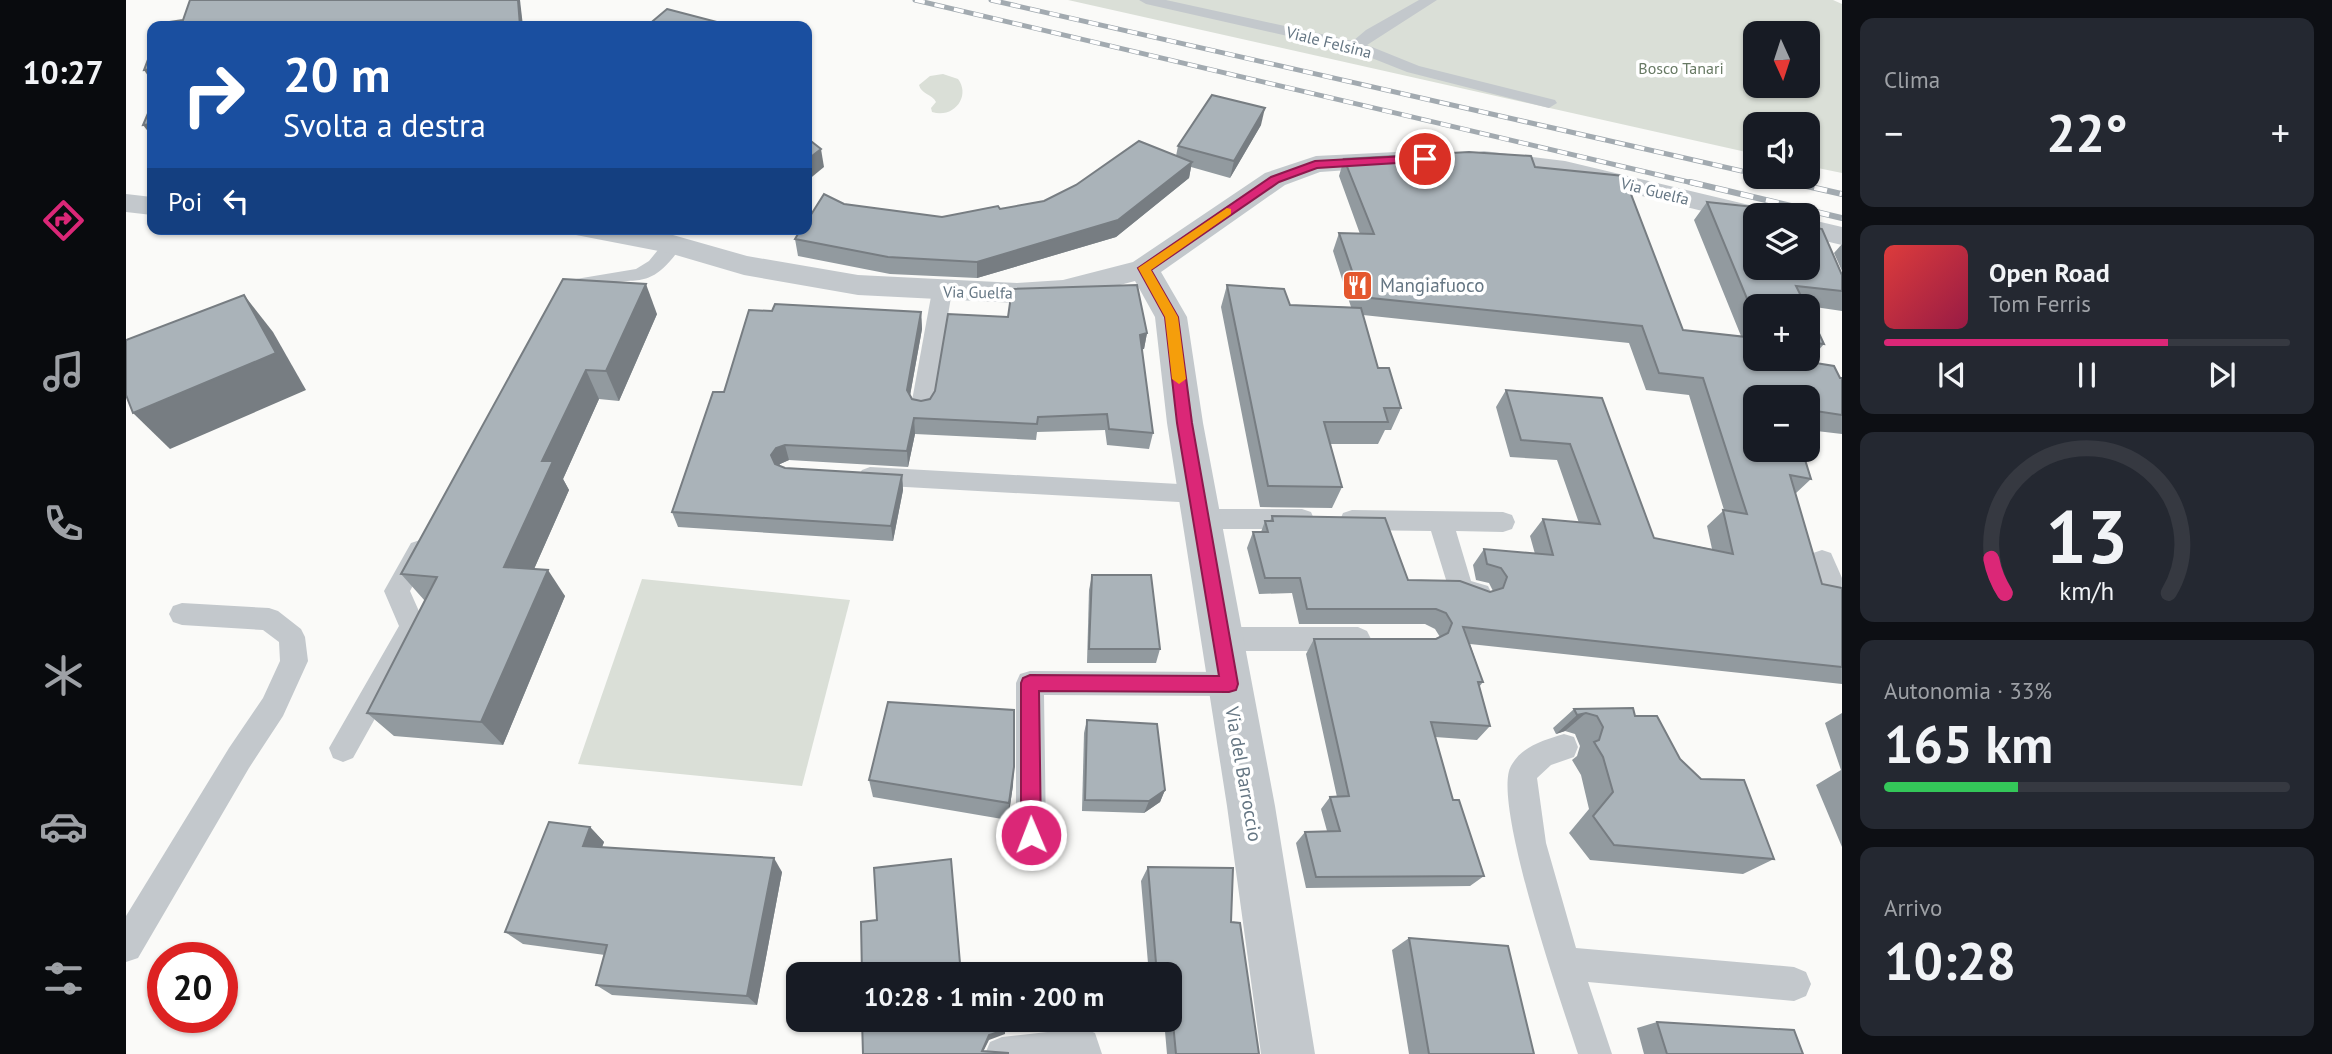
<!DOCTYPE html>
<html lang="it">
<meta charset="utf-8">
<style>
:root{--surface:#171b24;--page:#242831;--text:#f1f3f6;--muted:#9ea1a6;--line:#363941;--accent:#db2777}
body{margin:0;font-family:"PT Sans",sans-serif;background:var(--page);color:var(--text);height:100vh;display:flex;flex-direction:column;font-size:26px;white-space:nowrap}
*{box-sizing:border-box;margin:0}
p{font-size:23px;color:var(--muted)}
.icon{flex:none;width:38px;height:38px;fill:none;stroke:currentColor;stroke-width:2;stroke-linecap:round;stroke-linejoin:round}
.map{position:relative;flex:1;overflow:hidden}
.panel{display:flex;flex-direction:column;gap:18px;padding:18px;background:#0d0f14;width:490px}
.panel>*{flex:none}
.hud{position:absolute;left:21px;top:21px;width:665px;height:214px;border-radius:14px;box-shadow:0 2px 5px #0004;background:#1a4fa0;color:#fff;overflow:hidden}
.needle{width:46px;rotate:177deg}
.fabs{position:absolute;left:1617px;top:21px;display:grid;gap:14px}
.fabs a{display:grid;place-items:center;width:77px;height:77px;border-radius:14px;background:var(--surface);box-shadow:0 2px 5px #0004;font-size:35px}
.speed{position:absolute;left:21px;top:942px;display:flex;gap:14px;font-size:35px;font-weight:700;text-align:center}
.speed>*{display:grid;place-content:center;width:91px;height:91px;border-radius:50%;background:var(--surface);box-shadow:0 2px 5px #0004;line-height:1}
.speed .limit{border:10px solid #d22;background:#fff;color:#111}
.pin{position:absolute;display:grid;place-items:center;width:60px;height:60px;color:#fff;margin:-30px;border:4px solid #fff;border-radius:50%;box-shadow:0 2px 7px #0007}
.me{position:absolute;width:77px;margin:-38px;rotate:359deg;stroke-linejoin:round;filter:drop-shadow(0 0 5px #0008)}
.turn{display:flex;align-items:center;gap:24px;height:147px;padding:0 21px;font-size:32px}
.turn .icon{width:91px;height:91px;stroke-width:2.5}
.turn b{display:block;font-size:49px;line-height:60px}
.then{display:flex;align-items:center;height:66px;padding:0 21px;background:#0003;gap:14px;font-size:26px}
.big{font-size:52px;font-weight:700;line-height:1.1}
.panel .card{flex:1;display:flex;flex-direction:column;justify-content:center;gap:10px;min-width:0;padding:0 24px;border-radius:14px;background:var(--page)}
.panel .dial{align-items:center;gap:0}
.dial svg{height:182px;overflow:visible;fill:none;stroke:var(--line);stroke-width:7;stroke-linecap:round;text-anchor:middle}
.dial text{fill:var(--text);stroke:none}
.song{display:flex;align-items:center;gap:21px}
.cover{width:84px;height:84px;border-radius:10px;background:linear-gradient(135deg,hsl(0 70% 55%),hsl(340 70% 35%))}
.played{height:7px;border-radius:4px;background:linear-gradient(90deg,var(--accent) 70%,var(--line) 70%)}
.keys{display:flex;justify-content:space-around;direction:ltr}
.heat{display:flex;justify-content:space-between;align-items:center;font-size:38px;direction:ltr}
.charge{height:10px;border-radius:5px;background:linear-gradient(90deg,#34c759 33%,var(--line) 0)}
.trip{position:absolute;left:660px;top:962px;width:396px;height:70px;border-radius:14px;background:var(--surface);box-shadow:0 2px 5px #0004;font-weight:700;line-height:70px;text-align:center}
main{display:flex;flex:1;min-height:0}
.tab-bar{display:flex;flex-direction:column;width:126px;justify-content:space-around;align-items:center;background:#090b0e;color:var(--muted)}
.tab-bar .icon{width:49px;height:49px}
.tab-bar .current{color:var(--accent)}
.tab-bar b{font-size:32px;color:var(--text)}
.map>svg:first-child{display:block}
.green{fill:#dadfd7;fill-rule:evenodd}
.lines{fill:none;stroke-linecap:round;stroke-linejoin:round}
.lane{fill:#c3c8cc;fill-rule:evenodd}
.street{fill:#c3c8cc;fill-rule:evenodd}
.rail-far1-casing{stroke:#a2aab0;stroke-width:5}
.rail-casing{stroke:#a2aab0;stroke-width:6}
.rail-far1{stroke:#fff;stroke-width:3.5;stroke-dasharray:10;stroke-linecap:butt}
.rail{stroke:#fff;stroke-width:4.5;stroke-dasharray:13;stroke-linecap:butt}
.wall{fill:#929a9f}
.shaded-wall{fill:#777d82}
.building{fill:#aab3b9;stroke:#777d82;stroke-width:2}
.route{fill:#db2777;stroke:#8e194d;stroke-width:2}
.slow{fill:#f59e0b}
.labels{text-anchor:middle;stroke-width:7;stroke-linejoin:round;paint-order:stroke}
.far-street-label{font-size:16px;fill:#657683;stroke:#fff}
.far-park-label{font-size:16px;fill:#687a64;stroke:#fff}
.poi-label{font-size:19px;fill:#657683;stroke:#fff;text-anchor:start}
.street-label{font-size:19px;fill:#657683;stroke:#fff}
</style>
<main>
<nav class="tab-bar">
<b>10:27</b>
<svg class="icon current" aria-label="directions" viewBox="0 0 24 24"><path d="M12 3l9 9-9 9-9-9zM9 14v-3h6M13 9l2 2-2 2"/></svg>
<svg class="icon" aria-label="music" viewBox="0 0 24 24"><path d="M9 18V5l10-2v13"/><circle cx="6" cy="18" r="3"/><circle cx="16" cy="16" r="3"/></svg>
<svg class="icon" aria-label="phone" viewBox="0 0 24 24"><path d="M5 4h4l2 5-3 2q2 4 5 5l2-3 5 2v4C11 20 4 13 5 4z"/></svg>
<svg class="icon" aria-label="climate" viewBox="0 0 24 24"><path d="M12 3v18M4 7l16 10M4 17L20 7"/></svg>
<svg class="icon" aria-label="car" viewBox="0 0 24 24"><path d="M5 17H2v-5l4-1 3-4h7l3 4 3 1v5h-3M9 17h6M6 11h13"/><circle cx="7" cy="17" r="2"/><circle cx="17" cy="17" r="2"/></svg>
<svg class="icon" aria-label="filters" viewBox="0 0 24 24"><path d="M4 7h16M4 17h16"/><circle cx="9" cy="7" r="2"/><circle cx="15" cy="17" r="2"/></svg>
</nav>
<div class="map">
<svg width="1716" height="1054" viewBox="0 0 1716 1054">
<rect width="100%" height="100%" fill="#fafaf8"/>
<!-- green -->
<g class="green">
<path d="M942 0H1707L1716 4V173L1682 166V124H1629V154ZM1629 33H1682V86H1629Z"/>
<path d="M817 74 832 79C845 96 828 119 806 112L805 108 810 102C806 94 795 94 793 85L804 76Z"/>
<path d="M516 579 724 600 676 786 452 764Z"/>
</g>
<g class="lines">
<!-- lane -->
<g class="lane">
<path d="M1013 0H1040L1227 41 1240 30 1293 0H1311L1241 45 1293 66 1429 100 1431 103 1423 108 1281 72 1228 51 1020 4Z"/>
<path d="M547 238 557 244C522 295 514 273 466 287 452 291 449 306 433 302L430 297 440 284 450 279 510 269 523 261 540 240Z"/>
<path d="M816 285 823 286 826 291 807 406 804 412 796 414 788 412 785 406 806 291 809 286Z"/>
<path d="M744 467 1071 485 1079 487 1083 494 1079 501 1071 503 744 485 736 482 732 476 736 470Z"/>
<path d="M1075 509H1176L1185 512 1188 519 1185 526 1176 529H1075L1066 526 1063 519 1066 512Z"/>
<path d="M1226 510 1377 512 1386 515 1389 522 1386 529 1377 532 1330 531 1345 581 1362 586 1366 594 1362 602 1353 605 1325 596 1305 531 1226 530 1217 527 1214 520 1217 513Z"/>
<path d="M294 540 303 543 306 550 284 591 300 627 227 758 217 762 207 758 203 748 273 626 258 591 285 543Z"/>
<path d="M1696 550 1705 553 1716 578V621L1707 618 1683 560 1687 553Z"/>
<path d="M56 603 143 608 152 611 175 629 179 637 182 661 157 716 123 768 12 958 0 962V916L103 748 137 698 154 661 153 642 137 630 56 625 47 622 43 614 47 606Z"/>
<path d="M1096 627H1232L1241 631 1245 639 1241 647 1232 651H1096L1087 647 1083 639 1087 631Z"/>
<path d="M904 671 1103 672 1113 675 1117 684 1113 693 1103 696 918 695 920 835 916 846 905 850 894 846 890 835V683L894 674Z"/>
<path d="M1438 734 1448 737 1452 747 1448 757 1425 765 1411 778 1420 843 1450 948 1668 967 1680 972 1685 984 1680 996 1668 1001 1462 982 1486 1054H1452C1437 1008 1365 801 1385 766 1396 746 1418 740 1438 734Z"/>
<path d="M957 1028 969 1033 976 1054H859L864 1042 876 1037Z"/>
</g>
<!-- street -->
<g class="street">
<path d="M1358 151 1439 161 1640 209 1644 215H1629V224L1439 177 1348 165 1344 159 1348 153Z"/>
<path d="M1270 152 1280 154 1284 160 1280 166 1194 172 1159 185 1035 272 1061 317 1077 423 1149 806 1189 1054H1135L1101 806 1041 423 1029 317 1009 281 937 300 891 303 732 295 618 275 543 253 450 235 445 229H515L547 235 621 256 732 275 891 283 937 280 1007 262 1139 173 1190 156Z"/>
<path d="M0 194 26 197V215L0 212Z"/>
<path d="M1682 219 1716 227V245L1682 237Z"/>
</g>
<defs>
<g id="rail-far1">
<path d="M789 0 1571 184"/>
<path d="M865 0 1629 174"/>
<path d="M1640 177 1671 184"/>
</g>
<g id="rail">
<path d="M1564 182 1716 218"/>
<path d="M1663 182 1716 194"/>
</g>
</defs>
<!-- rail-far1 casing -->
<use href="#rail-far1" class="rail-far1-casing"/>
<!-- rail casing -->
<use href="#rail" class="rail-casing"/>
<!-- rail-far1 -->
<use href="#rail-far1" class="rail-far1"/>
<!-- rail -->
<use href="#rail" class="rail"/>
</g>
<!-- wall -->
<g class="wall">
<path d="M1135 125 1104 178 1065 167 1063 178 990 237 851 278 764 274 672 256 669 239 718 204 816 217 874 209 918 201 1050 156 1052 146Z"/>
<path d="M1218 159 1409 167 1557 330 1615 336 1568 220 1581 202 1629 215 1716 275V311L1682 306H1629V359H1682V310L1698 344 1682 362 1716 378V434L1682 430V397H1629L1685 479 1669 494 1696 584 1716 588V684L1344 644 1357 682 1353 687 1364 726 1351 740 1309 737 1327 800 1358 876 1344 886 1180 888 1170 843 1179 832 1201 831 1195 809 1204 797H1211L1180 654 1188 639H1310L1314 637 1309 629 1299 624H1173L1166 593 1133 594 1121 548 1127 532H1135L1139 521H1144L1146 516 1282 580 1364 592 1367 591 1363 583 1350 580 1347 565 1358 549 1409 554 1404 536 1417 519 1453 523 1431 460 1384 457 1370 407 1380 390 1476 398 1528 538 1586 549 1581 526 1598 510 1563 395 1520 390 1503 343 1237 315 1252 368 1275 408 1265 430H1259L1252 444H1204L1216 487 1206 508 1134 507 1095 307 1101 285 1164 305 1225 307 1207 251 1213 233 1234 234 1213 176Z"/>
<path d="M595 229H615L605 235Z"/>
<path d="M1716 244V271L1708 253Z"/>
<path d="M437 279 531 314 493 401 473 399 437 479 443 490 408 569 439 596 377 745 268 736 241 713 299 601 275 574Z"/>
<path d="M646 311 795 312 796 329 784 396 786 399 795 401 1021 333 1018 349H1016L1027 433 1023 449 981 445 979 430 911 432 910 440 789 434 782 467 663 460 654 464 652 466 659 468 776 475 777 490 767 541 552 527 546 512 598 392Z"/>
<path d="M966 575 1034 649 1030 663H961L963 590Z"/>
<path d="M1448 709 1509 716 1554 759 1648 859 1617 874 1464 860 1443 833 1463 809 1455 775 1446 760 1451 756 1454 746 1449 734 1439 731 1430 734 1427 728Z"/>
<path d="M1716 713V847L1690 785 1715 770 1699 723Z"/>
<path d="M961 720 1039 790 1034 802 1018 813 956 811 958 733Z"/>
<path d="M743 780 887 785 882 820 747 797Z"/>
<path d="M464 827 478 842 476 847 656 872 631 1005 486 995 470 985 479 955 397 944 379 932Z"/>
<path d="M1022 867 1105 922 1133 1054H1041L1038 1020H1043V975H1023L1015 881Z"/>
<path d="M1283 938 1408 1054H1283L1266 950Z"/>
<path d="M1531 1022 1677 1054H1518L1511 1028Z"/>
</g>
<!-- shaded-wall -->
<g class="shaded-wall">
<path d="M392 0H394L397 26H394Z"/>
<path d="M26 69V79H24L18 70Z"/>
<path d="M1139 108 1135 125 1104 178 1108 161Z"/>
<path d="M26 124V134H24L17 125Z"/>
<path d="M695 149 698 167 681 181V160Z"/>
<path d="M1066 162 1063 178 990 237 851 278V262Z"/>
<path d="M603 229H615L605 235Z"/>
<path d="M520 284 531 314 493 401 480 371Z"/>
<path d="M118 295 147 332 180 390 44 449 7 413Z"/>
<path d="M795 312 796 329 782 406 781 390Z"/>
<path d="M1021 333 1018 349 1011 350 1014 335Z"/>
<path d="M460 370 473 399 437 479 443 490 397 594 378 567 416 461Z"/>
<path d="M788 418 789 434 782 467 781 451Z"/>
<path d="M659 445 663 460 654 464 649 471 645 455 650 448Z"/>
<path d="M776 475 777 490 767 541 765 526Z"/>
<path d="M422 570 439 596 377 745 355 722Z"/>
<path d="M1460 713 1439 731 1430 734 1451 715Z"/>
<path d="M888 767 887 785 882 820 883 803Z"/>
<path d="M1039 790 1034 802 1018 813 1023 801Z"/>
<path d="M464 827 478 842 471 860 457 846Z"/>
<path d="M648 858 656 872 631 1005 621 996Z"/>
<path d="M879 1030V1034L863 1040 856 1054V1051L863 1035Z"/>
</g>
<!-- building -->
<g class="building">
<path d="M64 0H392L394 26H35L37 23 57 20Z"/>
<path d="M541 9 591 22 587 26H521Z"/>
<path d="M26 49V69L18 70Z"/>
<path d="M1086 95 1139 108 1108 161 1052 146Z"/>
<path d="M26 104V124L17 125Z"/>
<path d="M681 138 695 149 681 160Z"/>
<path d="M1013 141 1066 162 992 220 851 262 762 257 669 239 675 229H681V221L698 194 718 204 816 217 872 206 874 209 918 201 950 185Z"/>
<path d="M1343 152 1405 156 1409 167 1498 176 1557 330 1629 338V359H1665L1708 366 1714 378H1716V415L1683 410 1687 420 1682 422V397H1629V450H1676L1685 479 1664 475 1696 584 1716 588V667L1337 627 1357 682H1352L1364 726 1305 722 1327 800H1333L1358 876 1190 877 1179 832 1214 831 1204 797 1223 796 1188 639H1310L1322 633 1326 623 1320 613 1310 609H1181L1174 578H1139L1127 532H1142L1139 521H1147L1146 516 1259 518 1282 580 1334 581 1364 592 1377 588 1381 577 1375 568 1361 564 1358 549 1427 555 1417 519 1474 524 1444 444 1395 440 1380 390 1476 398 1528 538 1607 554 1597 510 1621 514 1577 378 1533 373 1516 326 1235 297 1213 233 1248 234 1218 159Z"/>
<path d="M1581 202 1674 212 1675 215H1629V268H1682V226L1696 229 1716 275V291L1670 286 1680 306H1629V318Z"/>
<path d="M437 279 520 284 480 371 460 370 416 461H427L378 567 422 570 355 722 241 713 311 577 275 574Z"/>
<path d="M1011 285 1021 333 1014 335 1027 433 983 429 981 414 912 417 911 424 788 418 781 451 659 445 650 448 645 455 649 464 659 468 776 475 765 526 546 512 587 392H598L623 310 646 311 649 304 795 312 781 390 786 399 795 401 804 399 809 391 822 314 882 317 886 289Z"/>
<path d="M1101 285 1158 289 1164 305 1235 308 1252 368H1263L1275 408H1258L1262 422H1198L1216 487 1142 486Z"/>
<path d="M118 295 150 353 7 413 0 395V340Z"/>
<path d="M1682 310 1698 344 1682 342Z"/>
<path d="M966 575H1025L1034 649H963Z"/>
<path d="M762 702 888 710V767L883 803 743 780Z"/>
<path d="M1507 708 1509 716H1531L1554 759 1575 779 1618 780 1648 859 1488 845 1467 816 1487 792 1477 757 1468 742 1473 740 1477 727 1471 716 1460 713 1451 715 1448 709Z"/>
<path d="M961 720 1031 724 1039 790 1023 801 959 800Z"/>
<path d="M423 822 464 827 457 846 648 858 621 996 470 985 481 945 379 932Z"/>
<path d="M825 859 835 975H736L735 922 751 920 748 868Z"/>
<path d="M1022 867 1107 868 1105 922 1114 923 1133 1054H1050L1044 991H1043V975H1031Z"/>
<path d="M1283 938 1382 946 1408 1054H1303Z"/>
<path d="M736 1020H878L879 1030 863 1035 856 1051 882 1053V1054H737Z"/>
<path d="M1531 1022 1668 1030 1677 1054H1541Z"/>
</g>
<!-- route -->
<path class="route" d="M1299 155 1303 156V161L1191 168 1153 182 1025 270 1052 317 1066 423 1112 684 1110 690 1103 692 913 691 915 835 912 842 905 845 898 842 895 835V683L897 678 904 675 1093 676 1051 423 1039 317 1012 268 1145 177 1189 161Z"/>
<!-- slow -->
<path class="slow" d="M1101 208 1105 209V214L1025 270 1052 317 1060 379 1053 384 1046 379 1039 317 1012 268Z"/>
<!-- icons -->
<defs>
<symbol id="restaurant-square" viewBox="-11 -11 22 22"><rect x="-9" y="-9" width="18" height="18" rx="4" fill="#e4572e" stroke="#fff"/><path d="M-5-6h1v4h1v-4h1v4h1v-4h1v5L-1.5 .5V6h-2V.5L-5-1ZM5-6V6H3V1.5H1.5Q1.5-4 5-6Z" fill="#fff"/></symbol>
</defs>
<g fill-rule="evenodd">
<use href="#restaurant-square" x="1214" y="268" width="35" height="35"/>
</g>
<g class="labels">
<!-- far-street labels -->
<g class="far-street-label">
<text transform="translate(1203 42) rotate(14)" y="6">Viale Felsina</text>
<text transform="translate(1529 191) rotate(14)" y="6">Via Guelfa</text>
<text transform="translate(852 292) rotate(1)" y="6">Via Guelfa</text>
</g>
<!-- far-park labels -->
<g class="far-park-label">
<text x="1555" y="74">Bosco Tanari</text>
</g>
<!-- poi labels -->
<g class="poi-label">
<text x="1254" y="292">Mangiafuoco</text>
</g>
<!-- street labels -->
<g class="street-label">
<text transform="translate(1118 774) rotate(80)" y="7">Via del Barroccio</text>
</g>
</g>
</svg>
<div class="fabs">
<a><svg class="needle" viewBox="-14 -14 28 28"><path d="M0-13l5 13h-10z" fill="#e53935"/><path d="M0 13l5-13h-10z" fill="#9ea1a6"/></svg></a>
<a><svg class="icon" aria-label="sound" viewBox="0 0 24 24"><path d="M4 9h4l5-4v14l-5-4H4zM17 9q2 3 0 6"/></svg></a>
<a><svg class="icon" aria-label="layers" viewBox="0 0 24 24"><path d="M12 4l9 5-9 5-9-5zM3 14l9 5 9-5"/></svg></a>
<a>+</a>
<a>−</a>
</div>
<div class="speed"><div class="limit">20</div></div>
<div class="pin" style="left:1299px;top:159px;background:#d93025"><svg class="icon" aria-label="arrive" viewBox="0 0 24 24"><path d="M6 21V4h12l-3 4 3 4H6"/></svg></div>
<svg class="me" style="left:905px;top:835px" viewBox="-20 -20 40 40"><circle r="17" fill="#db2777" stroke="#fff" stroke-width="3"/><path d="M0-11L8 9 0 5-8 9z" fill="#fff"/></svg>
<div class="trip">10:28 · 1 min · 200 m</div>
<div class="hud">
<div class="turn"><svg class="icon" aria-label="right" viewBox="0 0 24 24"><path d="M7 20v-9h11M14 6l5 5-5 5"/></svg><div><b>20 m</b>Svolta a destra</div></div>
<div class="then">Poi<svg class="icon" aria-label="left" viewBox="0 0 24 24"><path d="M17 20v-9H6M10 6l-5 5 5 5"/></svg></div>
</div>
</div>
<section class="panel">
<div class="card"><p>Clima</p>
<div class="heat"><a>−</a><b class="big">22°</b><a>+</a></div>
</div>
<div class="card">
<div class="song"><i class="cover"></i><div><b>Open Road</b><p>Tom Ferris</p></div></div>
<div class="played"></div>
<div class="keys"><svg class="icon" aria-label="previous" viewBox="0 0 24 24"><path d="M18 5L8 12l10 7zM5 5v14"/></svg><svg class="icon" aria-label="pause" viewBox="0 0 24 24"><path d="M8 5v14M16 5v14"/></svg><svg class="icon" aria-label="next" viewBox="0 0 24 24"><path d="M6 5l10 7-10 7zM19 5v14"/></svg></div>
</div>
<div class="card dial"><svg viewBox="0 0 100 80">
<path d="M14 69A42 42 0 1 1 86 69"/>
<path d="M14 69A42 42 0 0 1 8 54" stroke="#db2777"/>
<text x="50" y="56" font-size="32" font-weight="700">13</text>
<text x="50" y="72" font-size="11">km/h</text>
</svg></div>
<div class="card"><p>Autonomia · 33%</p><b class="big">165 km</b><div class="charge"></div></div>
<div class="card"><p>Arrivo</p><b class="big">10:28</b></div>
</section>
</main>
